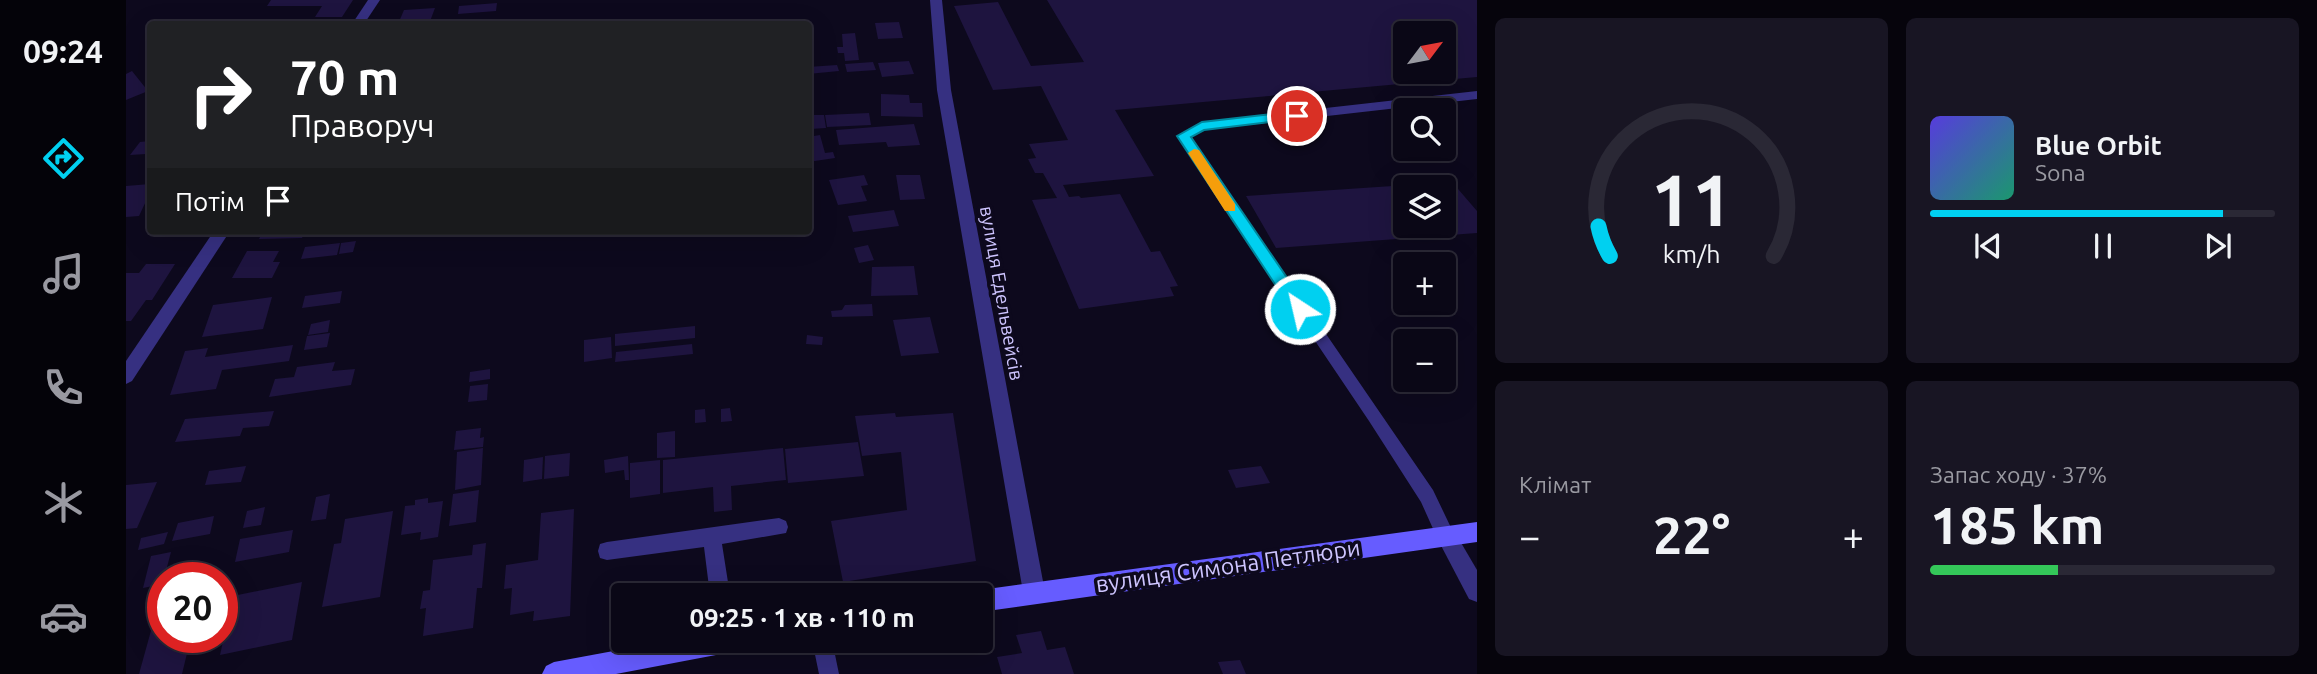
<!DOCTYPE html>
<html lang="uk">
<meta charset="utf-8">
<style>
:root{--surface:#0a0716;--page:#181523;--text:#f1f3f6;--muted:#9999a1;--line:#2a2835;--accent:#00d0f0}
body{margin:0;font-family:Ubuntu,sans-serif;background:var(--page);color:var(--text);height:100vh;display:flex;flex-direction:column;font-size:26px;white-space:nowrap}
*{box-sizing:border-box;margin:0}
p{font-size:23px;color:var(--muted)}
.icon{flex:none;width:38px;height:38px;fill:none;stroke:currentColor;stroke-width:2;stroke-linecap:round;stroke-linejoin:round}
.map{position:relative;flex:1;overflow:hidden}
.panel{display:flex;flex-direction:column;gap:18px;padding:18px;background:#06040c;width:840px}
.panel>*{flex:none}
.banner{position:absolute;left:21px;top:21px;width:665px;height:214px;border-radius:7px;box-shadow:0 7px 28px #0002,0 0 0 2px var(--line);background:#202124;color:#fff;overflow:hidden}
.needle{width:46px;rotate:58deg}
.tools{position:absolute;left:1267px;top:21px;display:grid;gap:14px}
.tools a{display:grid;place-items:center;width:63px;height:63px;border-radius:7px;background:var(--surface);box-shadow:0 7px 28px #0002,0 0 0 2px var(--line);font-size:35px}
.speed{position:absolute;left:21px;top:562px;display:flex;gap:14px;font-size:35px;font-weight:700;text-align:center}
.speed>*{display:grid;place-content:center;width:91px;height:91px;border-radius:50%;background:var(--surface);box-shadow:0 7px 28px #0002,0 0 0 2px var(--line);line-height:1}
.speed .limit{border:10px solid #d22;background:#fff;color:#111}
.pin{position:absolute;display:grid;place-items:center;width:60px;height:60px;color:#fff;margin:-30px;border:4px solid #fff;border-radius:50%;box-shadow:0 2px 7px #0007}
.me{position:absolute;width:77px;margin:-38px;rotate:325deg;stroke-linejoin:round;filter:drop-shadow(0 0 5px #0008)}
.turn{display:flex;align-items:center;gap:24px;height:147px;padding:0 28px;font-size:32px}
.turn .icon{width:91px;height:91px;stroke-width:2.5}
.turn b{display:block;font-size:49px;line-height:60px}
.then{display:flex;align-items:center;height:66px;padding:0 28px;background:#0003;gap:14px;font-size:26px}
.big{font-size:52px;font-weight:700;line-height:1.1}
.panel .tile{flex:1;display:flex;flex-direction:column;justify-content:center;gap:10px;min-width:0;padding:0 24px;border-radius:10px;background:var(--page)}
.panel .dial{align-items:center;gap:0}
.dial svg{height:182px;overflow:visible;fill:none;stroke:var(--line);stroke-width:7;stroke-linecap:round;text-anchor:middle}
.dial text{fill:var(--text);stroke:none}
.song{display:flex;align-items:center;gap:21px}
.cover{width:84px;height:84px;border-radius:10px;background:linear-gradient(135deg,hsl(250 70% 55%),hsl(160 70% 35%))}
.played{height:7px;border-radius:4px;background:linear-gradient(90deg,var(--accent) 85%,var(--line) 85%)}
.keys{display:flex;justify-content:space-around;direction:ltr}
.heat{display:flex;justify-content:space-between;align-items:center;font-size:38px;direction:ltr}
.charge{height:10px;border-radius:5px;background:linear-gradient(90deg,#34c759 37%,var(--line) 0)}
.panel .tiles{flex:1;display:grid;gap:18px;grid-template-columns:repeat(2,1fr)}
.trip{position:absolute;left:485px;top:583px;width:382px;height:70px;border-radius:7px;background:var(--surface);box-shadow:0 7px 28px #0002,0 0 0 2px var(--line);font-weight:700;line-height:70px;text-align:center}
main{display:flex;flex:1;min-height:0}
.tabs{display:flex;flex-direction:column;width:126px;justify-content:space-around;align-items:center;background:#040309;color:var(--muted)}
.tabs .icon{width:49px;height:49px}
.tabs .selected{color:var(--accent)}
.tabs b{font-size:32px;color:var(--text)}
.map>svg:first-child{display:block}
.building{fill:#1e143f;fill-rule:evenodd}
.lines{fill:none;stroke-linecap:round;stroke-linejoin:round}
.lane{fill:#363081;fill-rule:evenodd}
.street{fill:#363081;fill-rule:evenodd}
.secondary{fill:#665cff;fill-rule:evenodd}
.route{fill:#00d0f0;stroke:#00879c;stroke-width:2}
.slow{fill:#f59e0b}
.labels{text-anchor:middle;stroke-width:7;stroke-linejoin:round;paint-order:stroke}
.street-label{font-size:19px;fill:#cec5ff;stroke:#0d091d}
.near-street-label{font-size:23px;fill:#cec5ff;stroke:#0d091d}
</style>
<main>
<nav class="tabs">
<b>09:24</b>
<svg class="icon selected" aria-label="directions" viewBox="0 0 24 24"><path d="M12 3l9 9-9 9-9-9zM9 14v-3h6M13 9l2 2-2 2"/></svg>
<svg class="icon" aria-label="music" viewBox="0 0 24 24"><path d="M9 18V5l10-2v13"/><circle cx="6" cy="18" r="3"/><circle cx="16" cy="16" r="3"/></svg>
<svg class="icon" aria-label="phone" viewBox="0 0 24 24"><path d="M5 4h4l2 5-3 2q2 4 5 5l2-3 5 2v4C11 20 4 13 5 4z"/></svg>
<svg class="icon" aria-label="climate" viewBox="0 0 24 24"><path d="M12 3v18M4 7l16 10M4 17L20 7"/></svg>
<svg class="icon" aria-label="car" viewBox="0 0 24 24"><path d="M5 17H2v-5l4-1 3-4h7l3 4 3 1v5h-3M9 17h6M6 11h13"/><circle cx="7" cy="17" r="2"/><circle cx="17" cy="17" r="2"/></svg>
</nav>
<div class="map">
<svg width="1351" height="674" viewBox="0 0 1351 674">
<rect width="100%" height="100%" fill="#0d091d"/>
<!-- building -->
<g class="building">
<path d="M145 0H227L216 17H189L196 6H141Z"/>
<path d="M921 0H1351V77L989 110 1028 176 937 185 943 197 953 196 955 198 994 194 1025 252 1034 251 1052 286 1044 287 1048 296 953 309 906 200 931 198 917 173H909L902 159 910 158 903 144 942 140 915 86 867 90 828 6 872 2 905 66 958 62ZM1279 33H1318V72H1279Z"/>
<path d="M371 3 370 11 332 14 333 6Z"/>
<path d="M309 8 303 24H272L278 10Z"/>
<path d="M773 22 777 38 752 39 749 23Z"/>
<path d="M729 33 733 60 719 61 718 53H712L711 47H717L716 34Z"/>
<path d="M783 61 788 74 756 77 752 63Z"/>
<path d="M747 62 750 70 721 72 719 64Z"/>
<path d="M711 65 713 71 682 74V67Z"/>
<path d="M6 71 22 91 0 100V74Z"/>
<path d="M755 94 783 95 784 103H796L797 117 755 116Z"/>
<path d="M743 113 745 125 701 127 699 115Z"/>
<path d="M682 115H698L700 128 684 129Z"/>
<path d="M788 124 794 145 762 147 760 142 713 145 710 130Z"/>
<path d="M694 135 699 153 707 152 709 158 682 162V137Z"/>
<path d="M24 141 20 154 4 155 14 142Z"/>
<path d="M738 175 742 185 735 186 741 201 712 205 703 180Z"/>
<path d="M770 175H794L799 199 774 200Z"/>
<path d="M1326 182 1351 211V233L1150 248 1120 196ZM1279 187H1318V226H1279Z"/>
<path d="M24 184V199H21L13 216 0 217V186Z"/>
<path d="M768 210 773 226 727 232 722 216Z"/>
<path d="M137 231H179L176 238 133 239Z"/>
<path d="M230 241 227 252 213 254 215 243Z"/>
<path d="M214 243 211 255 175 259 179 247Z"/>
<path d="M742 245 748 260 733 263 728 248Z"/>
<path d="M121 251H153L147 262H154L146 278H106Z"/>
<path d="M20 264H49L26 300H20L5 321H0V273H13Z"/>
<path d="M788 266 792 295 745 296 746 267Z"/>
<path d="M216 291 214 303 176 308 179 296Z"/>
<path d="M146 297 137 329 76 337 87 305Z"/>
<path d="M746 304 747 316 706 317 705 311 716 310 719 305Z"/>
<path d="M804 317 813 353 775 356 767 320Z"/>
<path d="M204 320 202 332 182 335 185 324Z"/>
<path d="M569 326V338L489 346V334Z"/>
<path d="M204 333 201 347 178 350 181 336Z"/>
<path d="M681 335 697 337 696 345 680 344Z"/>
<path d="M485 337 486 358 458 362V340Z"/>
<path d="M566 344 567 354 489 362 490 352Z"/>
<path d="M167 345 163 361 96 370 90 389 44 395 59 351 82 348 79 357Z"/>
<path d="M209 362 206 371 229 369 225 385 143 397 149 379 168 377 171 367Z"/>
<path d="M364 369V379L343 382 344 372Z"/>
<path d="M362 384 361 400 342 402 344 386Z"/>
<path d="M604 408 606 421 595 422V409Z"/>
<path d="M579 409 580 422 569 423V410Z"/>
<path d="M148 411 143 426 117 428 114 436 49 442 59 419Z"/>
<path d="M769 413 770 417 827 413 850 561 717 582 705 521 781 510 775 452 736 456 729 416Z"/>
<path d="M355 428 354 438 358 437 357 447 328 450 330 431Z"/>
<path d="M549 431V457L531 458V433Z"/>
<path d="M732 442 738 476 662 483 659 449Z"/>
<path d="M357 448 355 485 329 490 331 452Z"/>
<path d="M657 448 660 480 605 486 606 510 588 512 587 487 537 493V460Z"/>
<path d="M444 453 443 476 418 479 419 456Z"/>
<path d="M502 456 503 480H499L498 470 479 473 478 460Z"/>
<path d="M417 457 416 479 397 482 398 460Z"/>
<path d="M534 460V494L504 498V463Z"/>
<path d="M120 466 115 482 79 485 83 471Z"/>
<path d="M1135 466 1144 483 1110 488 1102 470Z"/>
<path d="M31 482 11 528 0 529V485Z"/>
<path d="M353 490 350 522 323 526 327 494Z"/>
<path d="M204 494 200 519 185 521 190 497Z"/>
<path d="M302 498V503L317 501 312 537 294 540 295 532 275 535 279 506 289 505V500Z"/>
<path d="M139 507 135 525 117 528 121 511Z"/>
<path d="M448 509 444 616 407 621 408 611 384 615 386 588 378 589 380 565 412 560 415 513Z"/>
<path d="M267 511 254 597 196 607 208 544 215 543 219 519Z"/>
<path d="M88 516 84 534 46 541 52 523Z"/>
<path d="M167 530 163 552 109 562 114 539Z"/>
<path d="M42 532 38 544 12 550 15 538Z"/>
<path d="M360 543 356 588H351L347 628 297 636 300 608 294 609 297 591 304 590 307 560 346 555 347 545Z"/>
<path d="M45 552 41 567 60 564 56 578H37V584L17 588 25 556Z"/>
<path d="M86 570 84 578H64L65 573Z"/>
<path d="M176 582 166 640 94 655 107 596Z"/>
<path d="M37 625V637H65L56 674H13L26 627Z"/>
<path d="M915 631 921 650 939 647 948 674H876L871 657 896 653 890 635Z"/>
<path d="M1114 660 1120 674H1097L1092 662Z"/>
</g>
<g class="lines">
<!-- lane -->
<g class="lane">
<path d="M1351 91V99L1079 130 1065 137 1307 490 1329 536 1327 542 1320 545 1313 542 1295 502 1243 421 1051 136 1076 122Z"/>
<path d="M653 518 660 521 662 527 660 533 596 544 604 595H584L578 547 481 560 474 558 472 551 474 544 481 542Z"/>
<path d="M686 640H706L713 674H693Z"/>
</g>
<!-- street -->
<g class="street">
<path d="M242 0H254L238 24H226Z"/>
<path d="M804 0H816L825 90 919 592 916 600 908 603 900 600 897 592 811 90Z"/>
<path d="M88 231H104L6 381 0 384V361Z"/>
<path d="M1320 526 1327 529 1351 570V602L1343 599 1310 536 1313 529Z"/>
</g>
<!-- secondary -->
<g class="secondary">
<path d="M1351 522V542L854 612V595H846L854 590Z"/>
<path d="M547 640H622L619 648 611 651 490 674H416L420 666 428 662Z"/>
</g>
</g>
<!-- route -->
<path class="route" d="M1171 111 1178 116 1176 118 1078 130 1065 137 1179 304 1182 309 1179 313H1168L1051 136 1076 122Z"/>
<!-- slow -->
<path class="slow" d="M1068 149 1073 150 1109 204V211H1099L1062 153Z"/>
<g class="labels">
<!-- street labels -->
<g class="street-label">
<text transform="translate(876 293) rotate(80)" y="7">вулиця Едельвейсів</text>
</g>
<!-- near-street labels -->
<g class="near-street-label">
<text transform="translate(1102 566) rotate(-8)" y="8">вулиця Симона Петлюри</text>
</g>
</g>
</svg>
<div class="tools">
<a><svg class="needle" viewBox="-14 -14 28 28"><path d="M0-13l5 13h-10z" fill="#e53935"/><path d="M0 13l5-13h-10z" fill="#9999a1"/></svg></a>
<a><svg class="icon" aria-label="search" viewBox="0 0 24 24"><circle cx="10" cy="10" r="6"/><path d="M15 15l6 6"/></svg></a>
<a><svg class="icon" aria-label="layers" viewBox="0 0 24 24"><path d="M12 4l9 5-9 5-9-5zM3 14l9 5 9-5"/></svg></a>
<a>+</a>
<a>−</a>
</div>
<div class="speed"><div class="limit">20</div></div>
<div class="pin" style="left:1171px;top:116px;background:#d93025"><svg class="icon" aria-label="arrive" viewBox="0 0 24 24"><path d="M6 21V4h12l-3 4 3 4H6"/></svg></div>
<svg class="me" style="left:1174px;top:309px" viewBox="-20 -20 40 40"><circle r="17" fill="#00d0f0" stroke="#fff" stroke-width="3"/><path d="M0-11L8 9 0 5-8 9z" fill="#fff"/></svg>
<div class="trip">09:25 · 1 хв · 110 m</div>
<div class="banner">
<div class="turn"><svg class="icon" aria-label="right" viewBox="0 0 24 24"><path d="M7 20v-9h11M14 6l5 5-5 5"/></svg><div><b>70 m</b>Праворуч</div></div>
<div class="then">Потім<svg class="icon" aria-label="arrive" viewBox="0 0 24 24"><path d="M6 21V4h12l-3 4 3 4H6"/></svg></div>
</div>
</div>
<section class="panel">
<div class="tiles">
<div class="tile dial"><svg viewBox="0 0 100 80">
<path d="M14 69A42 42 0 1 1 86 69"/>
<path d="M14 69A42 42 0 0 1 9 56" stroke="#00d0f0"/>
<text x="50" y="56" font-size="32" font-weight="700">11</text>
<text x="50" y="72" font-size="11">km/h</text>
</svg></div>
<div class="tile">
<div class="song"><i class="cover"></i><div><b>Blue Orbit</b><p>Sona</p></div></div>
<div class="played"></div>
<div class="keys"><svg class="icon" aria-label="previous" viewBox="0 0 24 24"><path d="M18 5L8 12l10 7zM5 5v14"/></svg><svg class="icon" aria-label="pause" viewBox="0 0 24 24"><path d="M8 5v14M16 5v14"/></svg><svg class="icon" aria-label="next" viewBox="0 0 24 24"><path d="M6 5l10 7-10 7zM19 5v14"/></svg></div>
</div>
<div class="tile"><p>Клімат</p>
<div class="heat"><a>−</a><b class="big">22°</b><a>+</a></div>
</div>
<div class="tile"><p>Запас ходу · 37%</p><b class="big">185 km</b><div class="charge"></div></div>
</div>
</section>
</main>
